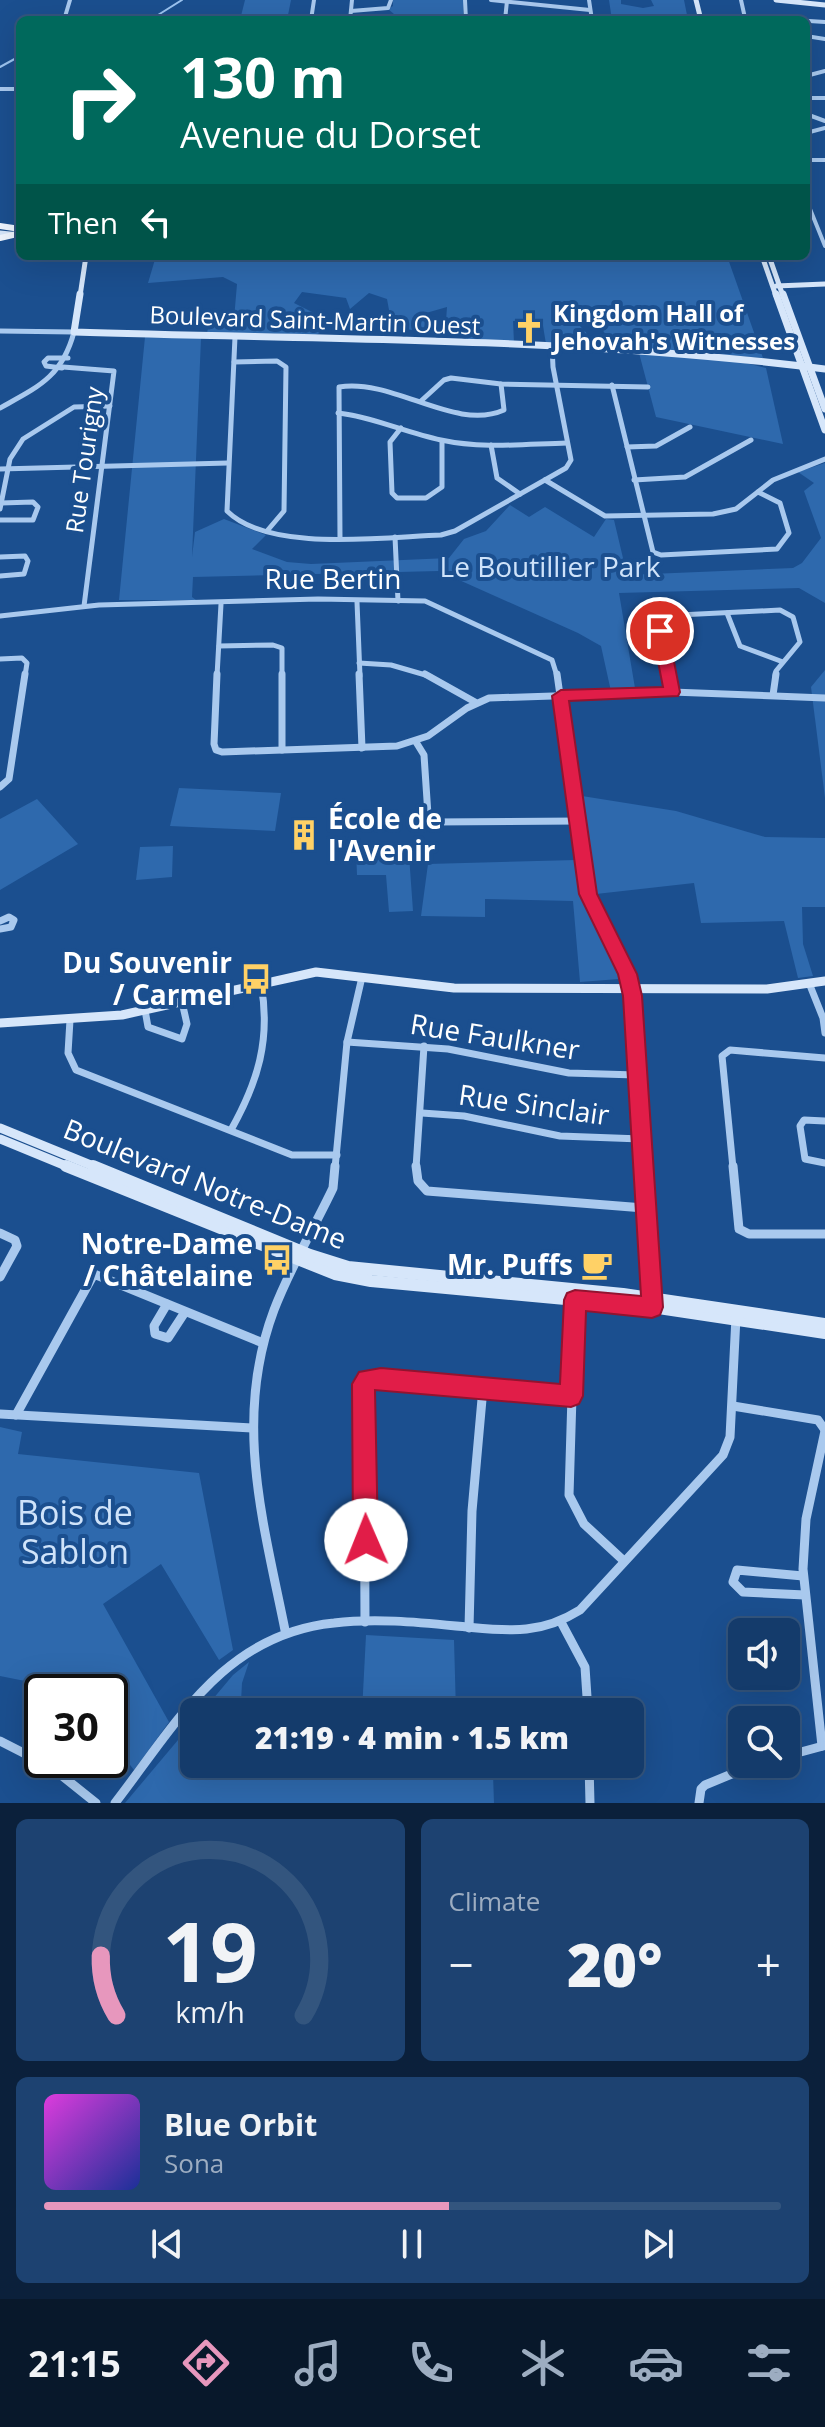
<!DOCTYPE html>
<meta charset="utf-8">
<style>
:root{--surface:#143b6b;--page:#1d4271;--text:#f1f3f6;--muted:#9dadc1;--line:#33557e;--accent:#e797bd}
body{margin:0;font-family:"Open Sans",sans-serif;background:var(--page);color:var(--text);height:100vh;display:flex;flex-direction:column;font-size:30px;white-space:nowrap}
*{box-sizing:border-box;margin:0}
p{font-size:26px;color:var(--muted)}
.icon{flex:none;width:44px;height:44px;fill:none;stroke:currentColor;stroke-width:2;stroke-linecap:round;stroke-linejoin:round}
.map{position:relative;height:1803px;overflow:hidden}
.drawer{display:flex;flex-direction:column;gap:16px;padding:16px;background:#0b203b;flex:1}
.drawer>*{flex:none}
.guide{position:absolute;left:16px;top:16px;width:794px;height:244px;border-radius:12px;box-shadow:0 8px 32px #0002,0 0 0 2px var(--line);background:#00695c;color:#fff;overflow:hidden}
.controls{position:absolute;left:728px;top:1618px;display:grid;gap:16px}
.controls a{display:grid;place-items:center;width:72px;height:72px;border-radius:12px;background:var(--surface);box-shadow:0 8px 32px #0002,0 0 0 2px var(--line);font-size:40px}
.speed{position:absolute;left:24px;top:1674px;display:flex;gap:16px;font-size:40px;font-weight:700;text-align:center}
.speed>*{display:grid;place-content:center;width:104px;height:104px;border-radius:50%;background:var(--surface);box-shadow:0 8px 32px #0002,0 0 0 2px var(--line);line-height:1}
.speed .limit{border:4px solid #111;border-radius:12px;background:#fff;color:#111}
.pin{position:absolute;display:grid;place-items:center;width:68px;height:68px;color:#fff;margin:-34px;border:4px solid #fff;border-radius:50%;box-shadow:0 2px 8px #0007}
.me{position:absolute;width:88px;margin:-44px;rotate:359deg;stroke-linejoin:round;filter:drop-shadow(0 0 6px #0008)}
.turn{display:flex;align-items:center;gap:28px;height:168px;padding:0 32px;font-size:36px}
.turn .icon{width:104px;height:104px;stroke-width:2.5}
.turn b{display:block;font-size:56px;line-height:68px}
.then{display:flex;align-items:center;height:76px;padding:0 32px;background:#0003;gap:16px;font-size:30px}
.big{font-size:60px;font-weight:800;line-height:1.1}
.drawer .card{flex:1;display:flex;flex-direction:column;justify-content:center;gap:12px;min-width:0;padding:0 28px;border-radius:12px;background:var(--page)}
.drawer .dial{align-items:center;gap:0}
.dial svg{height:208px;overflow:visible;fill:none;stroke:var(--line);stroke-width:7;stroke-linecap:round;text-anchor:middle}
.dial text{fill:var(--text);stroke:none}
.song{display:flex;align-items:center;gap:24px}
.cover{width:96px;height:96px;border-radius:12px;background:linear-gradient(135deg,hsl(300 70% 55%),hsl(230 70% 35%))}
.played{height:8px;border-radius:4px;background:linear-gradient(90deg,var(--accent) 55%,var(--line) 55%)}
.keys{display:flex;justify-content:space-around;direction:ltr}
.heat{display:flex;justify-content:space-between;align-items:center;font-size:44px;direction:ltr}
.drawer .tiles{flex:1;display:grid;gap:16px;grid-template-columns:1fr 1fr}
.card:last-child{grid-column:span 2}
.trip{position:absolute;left:180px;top:1698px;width:464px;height:80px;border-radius:12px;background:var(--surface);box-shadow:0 8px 32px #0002,0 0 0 2px var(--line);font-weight:800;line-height:80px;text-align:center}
.tabs{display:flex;height:128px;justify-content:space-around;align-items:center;background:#08182b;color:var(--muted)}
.tabs .icon{width:56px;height:56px}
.tabs .current{color:var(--accent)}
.tabs b{font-size:36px;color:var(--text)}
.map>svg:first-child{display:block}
.green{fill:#2e69ad}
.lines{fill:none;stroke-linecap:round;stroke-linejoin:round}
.stream{stroke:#9cc4f0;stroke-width:2}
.street-far3{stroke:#a9c9ee;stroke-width:4}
.street-far2{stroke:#a9c9ee;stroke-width:5}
.street-far1{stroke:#a9c9ee;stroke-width:7}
.street{stroke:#a9c9ee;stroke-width:9}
.secondary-far3{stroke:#d6e6fa;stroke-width:5}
.secondary-far2{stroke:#d6e6fa;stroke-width:7}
.secondary-far1{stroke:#d6e6fa;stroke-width:9}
.secondary{stroke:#d6e6fa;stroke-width:12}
.primary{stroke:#f0f6ff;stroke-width:6}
.route{fill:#e11d48;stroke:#92132f;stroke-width:2}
.labels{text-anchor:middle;stroke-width:8;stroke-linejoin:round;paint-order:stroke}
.far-poi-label{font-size:24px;font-weight:bold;fill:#fff;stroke:#1b4f8f;text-anchor:start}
.far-street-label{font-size:24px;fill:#fff;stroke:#1b4f8f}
.park-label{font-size:28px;fill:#cfe3fa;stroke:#1b4f8f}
.street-label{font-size:28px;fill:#fff;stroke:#1b4f8f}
.poi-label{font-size:28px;font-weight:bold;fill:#fff;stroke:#1b4f8f;text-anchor:end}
.near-park-label{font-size:34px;fill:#cfe3fa;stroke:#1b4f8f}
</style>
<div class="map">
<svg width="825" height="1803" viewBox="0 0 825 1803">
<rect width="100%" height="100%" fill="#1b4f8f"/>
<!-- green -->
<g class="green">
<path d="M245 0H291L287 20H240Z"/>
<path d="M393 0H464L463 14H394L388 9 393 6Z"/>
<path d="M609 0H621V4L643 8 654 6 651 0H684L688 20H612Z"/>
<path d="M156 256H727L763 358 712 354 704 340H684L687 352 602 346 603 342 610 340 601 328 608 325 602 318 594 324 580 326 591 338 593 346 546 344 542 320 513 321 514 343 466 341 463 324 446 321 447 307 426 313 428 333 401 328 391 321 387 299 369 293 350 309 346 298 302 292 294 303 314 313V328L324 331 311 337 207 333 210 319H234L237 284 223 277 148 283Z"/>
<path d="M145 337 201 338 192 557 195 532 224 519 266 535 252 549 287 562 311 564 449 558 464 539 486 531 510 505 529 517 545 507 594 537 606 519 614 520 627 575 793 568 802 563 821 538 804 491 814 483 798 472 825 463V603L799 588 619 593 636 694 612 696 601 646 578 633 439 571 193 577 192 597 196 600H119Z"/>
<path d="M639 353 733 360 766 368 783 444 656 417Z"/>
<path d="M825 670V798L811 687Z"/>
<path d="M179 788 281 793 275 831 170 826Z"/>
<path d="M582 796 676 811 765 837 825 838V907H802L803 944 813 976 798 978 784 921 701 923 694 883 596 894Z"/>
<path d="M37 799 78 844 0 890V819Z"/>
<path d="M173 846 172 877 136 880 140 847Z"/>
<path d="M356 849H361L362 856 409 855 413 911 389 912 386 875H357Z"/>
<path d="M576 860 587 908 620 974 619 979 580 982 573 901 485 899V917L421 916 428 864Z"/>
<path d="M0 1427 22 1432 18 1454 199 1473 233 1650 219 1660 161 1564 103 1604 169 1722 134 1770 110 1739V1692H47L25 1681 0 1676Z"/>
<path d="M366 1635 454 1640 456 1712H362Z"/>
<path d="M249 1662 242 1683 241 1702 250 1712H202L233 1675Z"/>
<path d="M194 1721V1764H457V1770L493 1774 494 1803H125Z"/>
</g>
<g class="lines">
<!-- stream -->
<g class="stream">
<path d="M150 20 182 0"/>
<path d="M0 67 20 56"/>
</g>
<!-- street-far3 -->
<g class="street-far3">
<path d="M465 0 466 20"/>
<path d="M491 0 590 10"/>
<path d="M589 0 592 20"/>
<path d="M741 0 745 18"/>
<path d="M351 11 388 8 391 0"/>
<path d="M744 17 825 22"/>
<path d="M64 20 70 0"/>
<path d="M311 20 314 0"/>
<path d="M350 20 352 0"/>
<path d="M505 20 507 1"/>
<path d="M806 36 825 39"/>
<path d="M806 76 825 71"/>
<path d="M0 89H20"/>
<path d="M806 98H825"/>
<path d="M806 114 825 121"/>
<path d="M806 133 825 128"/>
<path d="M806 160H825"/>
<path d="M806 199 825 246"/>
</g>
<!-- street-far2 -->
<g class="street-far2">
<path d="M0 331 74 332C62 377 38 387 0 408"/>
<path d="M235 337 227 511C269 553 384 537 441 535L455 531 566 468 571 460 553 367 552 346"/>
<path d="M234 362 277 361 286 367 284 511 267 531"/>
<path d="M63 367 114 371 84 606"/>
<path d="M62 368 46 366 44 362 48 358H68"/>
<path d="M612 385 653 552 661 555 777 549 789 533 780 503 758 492"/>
<path d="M421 401 444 380 451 378 501 384 648 387"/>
<path d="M338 413C374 417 406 433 441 440 482 449 525 444 567 443"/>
<path d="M401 428 390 442 392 493 397 498H426L442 487V441"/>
<path d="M491 445 497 478 520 494"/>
<path d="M627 447 656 446 690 427"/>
<path d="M0 469 228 463"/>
<path d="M545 480 605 516 713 514 736 509 773 480 825 459"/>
<path d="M634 480 685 477 751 440"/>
<path d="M0 509 10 459 23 439 74 407 110 406"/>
<path d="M0 520H33L38 507 33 502 1 503"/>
<path d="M395 537 398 601"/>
<path d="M340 538 339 387C394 378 455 432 504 410L501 384"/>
<path d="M0 557 25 556 28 561 24 574 0 576"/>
<path d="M357 602 360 676"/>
<path d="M727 613 740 646 783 662"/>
<path d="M0 616 99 605 318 599 425 601 552 660 557 676"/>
<path d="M219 646 273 645 282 648V676"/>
<path d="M0 659 22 658 27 663 25 676"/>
<path d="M359 663 391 665 429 676"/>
<path d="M217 676 221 604"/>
<path d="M669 676 659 616 780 610 793 617 800 642 776 671 775 676"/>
</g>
<!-- street-far1 -->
<g class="street-far1">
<path d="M217 674 214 744 216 750 222 752 397 746 428 736 467 708 489 698 672 692 825 698"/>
<path d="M282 674V750"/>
<path d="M359 674 362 748"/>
<path d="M425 674 475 702"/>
<path d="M557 674 588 894 627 974 633 996 644 1168"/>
<path d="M669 674 672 692"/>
<path d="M773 695 776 674"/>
<path d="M416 742 424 755 428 815 432 822 579 821"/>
<path d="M0 787 9 779 25 674"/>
<path d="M0 921 9 917 14 920 11 927 0 929"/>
<path d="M809 983 823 1018 825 1033"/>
<path d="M145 1010 148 1027 182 1039 187 1024 182 1002"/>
<path d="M70 1020 68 1053 76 1070 292 1155H337"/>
<path d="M347 1042 448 1049 569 1073 636 1075"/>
<path d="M422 1113 464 1116 560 1136 641 1139"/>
<path d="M825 1121 804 1120 800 1126 805 1159 825 1163"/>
<path d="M231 1130C258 1082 271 1039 261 984"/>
<path d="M335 1168 347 1042 362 977"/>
<path d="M416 1168 424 1046"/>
<path d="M733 1168 722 1056 730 1050 825 1058"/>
</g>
<!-- street -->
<g class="street">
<path d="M416 1166 418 1181 427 1191 644 1208"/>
<path d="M644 1166 652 1301"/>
<path d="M733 1166 739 1229 749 1234H825"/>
<path d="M0 1233 15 1240 17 1246 0 1277"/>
<path d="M575 1297 569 1495 584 1524 624 1561"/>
<path d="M167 1304 154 1326 155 1334 168 1338 185 1312"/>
<path d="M733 1406 818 1420 825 1430"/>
<path d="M0 1414 252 1428"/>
<path d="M16 1415 94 1274 263 1343"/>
<path d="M803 1576 737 1570 733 1582 743 1592 805 1595"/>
<path d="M365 1622 364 1384 367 1380 571 1396"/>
<path d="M561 1622 585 1667 588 1712"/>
<path d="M469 1628 472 1511 483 1388"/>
<path d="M285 1630C263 1521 233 1419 274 1310 290 1268 314 1228 333 1188L335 1166"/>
<path d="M0 1741 51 1767 96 1803"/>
<path d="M822 1746 803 1569 806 1519 825 1431"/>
<path d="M786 1756 823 1746"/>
<path d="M589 1764 590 1803"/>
<path d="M115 1803C176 1724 224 1634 334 1623 374 1618 416 1622 456 1626 504 1630 537 1637 580 1610L723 1455 730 1437 736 1317"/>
<path d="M699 1803 701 1789 705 1785 756 1764"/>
</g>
<!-- secondary-far3 -->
<g class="secondary-far3">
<path d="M696 0 701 20"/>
<path d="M776 0 825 5"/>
<path d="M0 233 20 235"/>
<path d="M762 256 776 296"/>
<path d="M769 256 783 296"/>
<path d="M776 286 825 284"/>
<path d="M80 296 86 256"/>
</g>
<!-- secondary-far2 -->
<g class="secondary-far2">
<path d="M80 294 74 332C324 340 577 337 825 369"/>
<path d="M776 294 825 430"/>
<path d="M783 294 825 409"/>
</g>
<!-- secondary-far1 -->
<g class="secondary-far1">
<path d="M0 1023 122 1015 316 972 454 988 767 989 825 981"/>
<path d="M0 1128 98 1168"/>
<path d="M0 1139 71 1168"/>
</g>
<!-- secondary -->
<g class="secondary">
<path d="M66 1166 335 1274 371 1281 652 1307 825 1333"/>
<path d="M93 1166 310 1255 348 1267 623 1294 825 1324"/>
</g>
<!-- primary -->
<g class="primary">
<path d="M0 226 20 229"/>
<path d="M0 238 17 234"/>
</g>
</g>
<!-- route -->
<path class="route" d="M660 626 668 631 680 692 678 696 569 701 597 894 637 974 642 996 663 1307 660 1315 652 1318 586 1311 583 1396 579 1404 571 1407 375 1390 378 1540 374 1548 366 1552 357 1548 353 1540 352 1384 359 1372 381 1368 560 1384 564 1300 567 1293 575 1290 641 1296 623 996 618 974 579 894 552 696 561 690 663 687 652 631Z"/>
<!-- icons -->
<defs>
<symbol id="church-bare" viewBox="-9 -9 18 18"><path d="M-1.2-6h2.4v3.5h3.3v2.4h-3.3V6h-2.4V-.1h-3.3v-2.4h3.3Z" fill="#ffd166" stroke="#1b4f8f" stroke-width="2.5" paint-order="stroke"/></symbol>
<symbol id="building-bare" viewBox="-9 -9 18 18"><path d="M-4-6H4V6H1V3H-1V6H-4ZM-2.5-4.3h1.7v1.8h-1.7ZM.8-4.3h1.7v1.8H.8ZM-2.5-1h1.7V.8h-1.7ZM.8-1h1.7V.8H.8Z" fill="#ffd166" stroke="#1b4f8f" stroke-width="2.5" paint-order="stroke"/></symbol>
<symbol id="bus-bare" viewBox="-9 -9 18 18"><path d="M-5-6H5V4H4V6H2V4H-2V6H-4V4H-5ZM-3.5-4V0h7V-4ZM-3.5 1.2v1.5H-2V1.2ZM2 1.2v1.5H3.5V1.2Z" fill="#ffd166" stroke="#1b4f8f" stroke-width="2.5" paint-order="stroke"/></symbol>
<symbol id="cafe-bare" viewBox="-9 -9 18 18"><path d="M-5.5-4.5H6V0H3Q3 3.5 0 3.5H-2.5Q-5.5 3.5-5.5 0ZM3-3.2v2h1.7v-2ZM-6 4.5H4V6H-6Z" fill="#ffd166" stroke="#1b4f8f" stroke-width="2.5" paint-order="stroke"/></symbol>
</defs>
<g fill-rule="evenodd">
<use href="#church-bare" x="507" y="306" width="44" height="44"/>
<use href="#building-bare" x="282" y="813" width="44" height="44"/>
<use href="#bus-bare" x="234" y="957" width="44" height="44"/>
<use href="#bus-bare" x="255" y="1238" width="44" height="44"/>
<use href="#cafe-bare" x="575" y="1243" width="44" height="44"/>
</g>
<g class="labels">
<!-- far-poi labels -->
<g class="far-poi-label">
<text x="553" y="322">Kingdom Hall of<tspan x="553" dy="28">Jehovah's Witnesses</tspan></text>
</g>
<!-- far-street labels -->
<g class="far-street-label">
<text transform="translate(315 321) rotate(2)" y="8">Boulevard Saint-Martin Ouest</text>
<text transform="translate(85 460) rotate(-82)" y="8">Rue Tourigny</text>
</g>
<!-- park labels -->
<g class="park-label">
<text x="550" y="577">Le Boutillier Park</text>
</g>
<!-- street labels -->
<g class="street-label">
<text x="333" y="589">Rue Bertin</text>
<text transform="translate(495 1037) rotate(9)" y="10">Rue Faulkner</text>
<text transform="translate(534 1105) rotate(8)" y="10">Rue Sinclair</text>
<text transform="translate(205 1184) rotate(22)" y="10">Boulevard Notre-Dame</text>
</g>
<!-- poi labels -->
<g class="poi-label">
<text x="328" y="829" text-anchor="start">École de<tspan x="328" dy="32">l'Avenir</tspan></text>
<text x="232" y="973">Du Souvenir<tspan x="232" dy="32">/ Carmel</tspan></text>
<text x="253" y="1254">Notre-Dame<tspan x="253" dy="32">/ Châtelaine</tspan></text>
<text x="573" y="1275">Mr. Puffs</text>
</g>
<!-- near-park labels -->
<g class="near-park-label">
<text x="75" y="1525">Bois de<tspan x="75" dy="39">Sablon</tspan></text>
</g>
</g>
</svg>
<div class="controls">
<a><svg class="icon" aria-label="sound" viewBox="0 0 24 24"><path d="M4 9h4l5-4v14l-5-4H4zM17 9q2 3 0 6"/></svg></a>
<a><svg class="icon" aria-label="search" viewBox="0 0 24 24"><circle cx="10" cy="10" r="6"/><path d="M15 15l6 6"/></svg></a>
</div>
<div class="speed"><div class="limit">30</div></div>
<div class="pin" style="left:660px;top:631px;background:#d93025"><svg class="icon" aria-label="arrive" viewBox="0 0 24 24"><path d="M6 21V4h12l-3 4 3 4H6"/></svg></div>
<svg class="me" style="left:366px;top:1540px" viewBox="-20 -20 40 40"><circle r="19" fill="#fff"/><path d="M0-13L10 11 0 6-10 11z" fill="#e11d48"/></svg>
<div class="trip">21:19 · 4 min · 1.5 km</div>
<div class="guide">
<div class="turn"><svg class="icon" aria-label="right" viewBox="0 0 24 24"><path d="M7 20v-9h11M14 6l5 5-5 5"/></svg><div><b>130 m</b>Avenue du Dorset</div></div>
<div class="then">Then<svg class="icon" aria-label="left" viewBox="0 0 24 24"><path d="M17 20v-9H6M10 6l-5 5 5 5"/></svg></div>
</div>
</div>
<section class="drawer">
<div class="tiles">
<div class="card dial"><svg viewBox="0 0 100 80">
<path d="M14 69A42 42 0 1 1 86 69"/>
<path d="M14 69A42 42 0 0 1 8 46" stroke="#e797bd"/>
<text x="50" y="56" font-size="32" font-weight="700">19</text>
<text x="50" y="72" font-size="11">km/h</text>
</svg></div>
<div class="card"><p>Climate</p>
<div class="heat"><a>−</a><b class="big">20°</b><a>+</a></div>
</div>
<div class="card">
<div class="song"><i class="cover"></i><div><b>Blue Orbit</b><p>Sona</p></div></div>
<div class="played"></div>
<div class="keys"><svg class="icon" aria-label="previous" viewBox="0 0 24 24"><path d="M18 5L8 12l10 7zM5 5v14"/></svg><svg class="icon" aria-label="pause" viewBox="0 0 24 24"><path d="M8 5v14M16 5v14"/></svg><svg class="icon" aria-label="next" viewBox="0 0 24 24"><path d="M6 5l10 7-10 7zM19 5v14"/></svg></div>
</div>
</div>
</section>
<nav class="tabs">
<b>21:15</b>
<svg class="icon current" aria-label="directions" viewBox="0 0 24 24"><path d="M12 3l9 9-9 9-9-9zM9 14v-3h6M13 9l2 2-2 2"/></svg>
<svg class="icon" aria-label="music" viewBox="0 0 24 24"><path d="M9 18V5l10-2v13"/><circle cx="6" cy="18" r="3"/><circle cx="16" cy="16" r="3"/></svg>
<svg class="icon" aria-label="phone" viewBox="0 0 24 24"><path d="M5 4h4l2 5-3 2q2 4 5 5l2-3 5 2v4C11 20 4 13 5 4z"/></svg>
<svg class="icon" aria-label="climate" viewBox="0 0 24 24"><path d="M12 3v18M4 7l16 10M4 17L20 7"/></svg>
<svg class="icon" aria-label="car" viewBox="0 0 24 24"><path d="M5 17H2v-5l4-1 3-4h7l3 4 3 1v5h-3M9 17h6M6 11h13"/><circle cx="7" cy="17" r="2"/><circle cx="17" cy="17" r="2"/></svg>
<svg class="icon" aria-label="filters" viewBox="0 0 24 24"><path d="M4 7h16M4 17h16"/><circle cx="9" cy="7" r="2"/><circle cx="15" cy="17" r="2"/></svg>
</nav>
